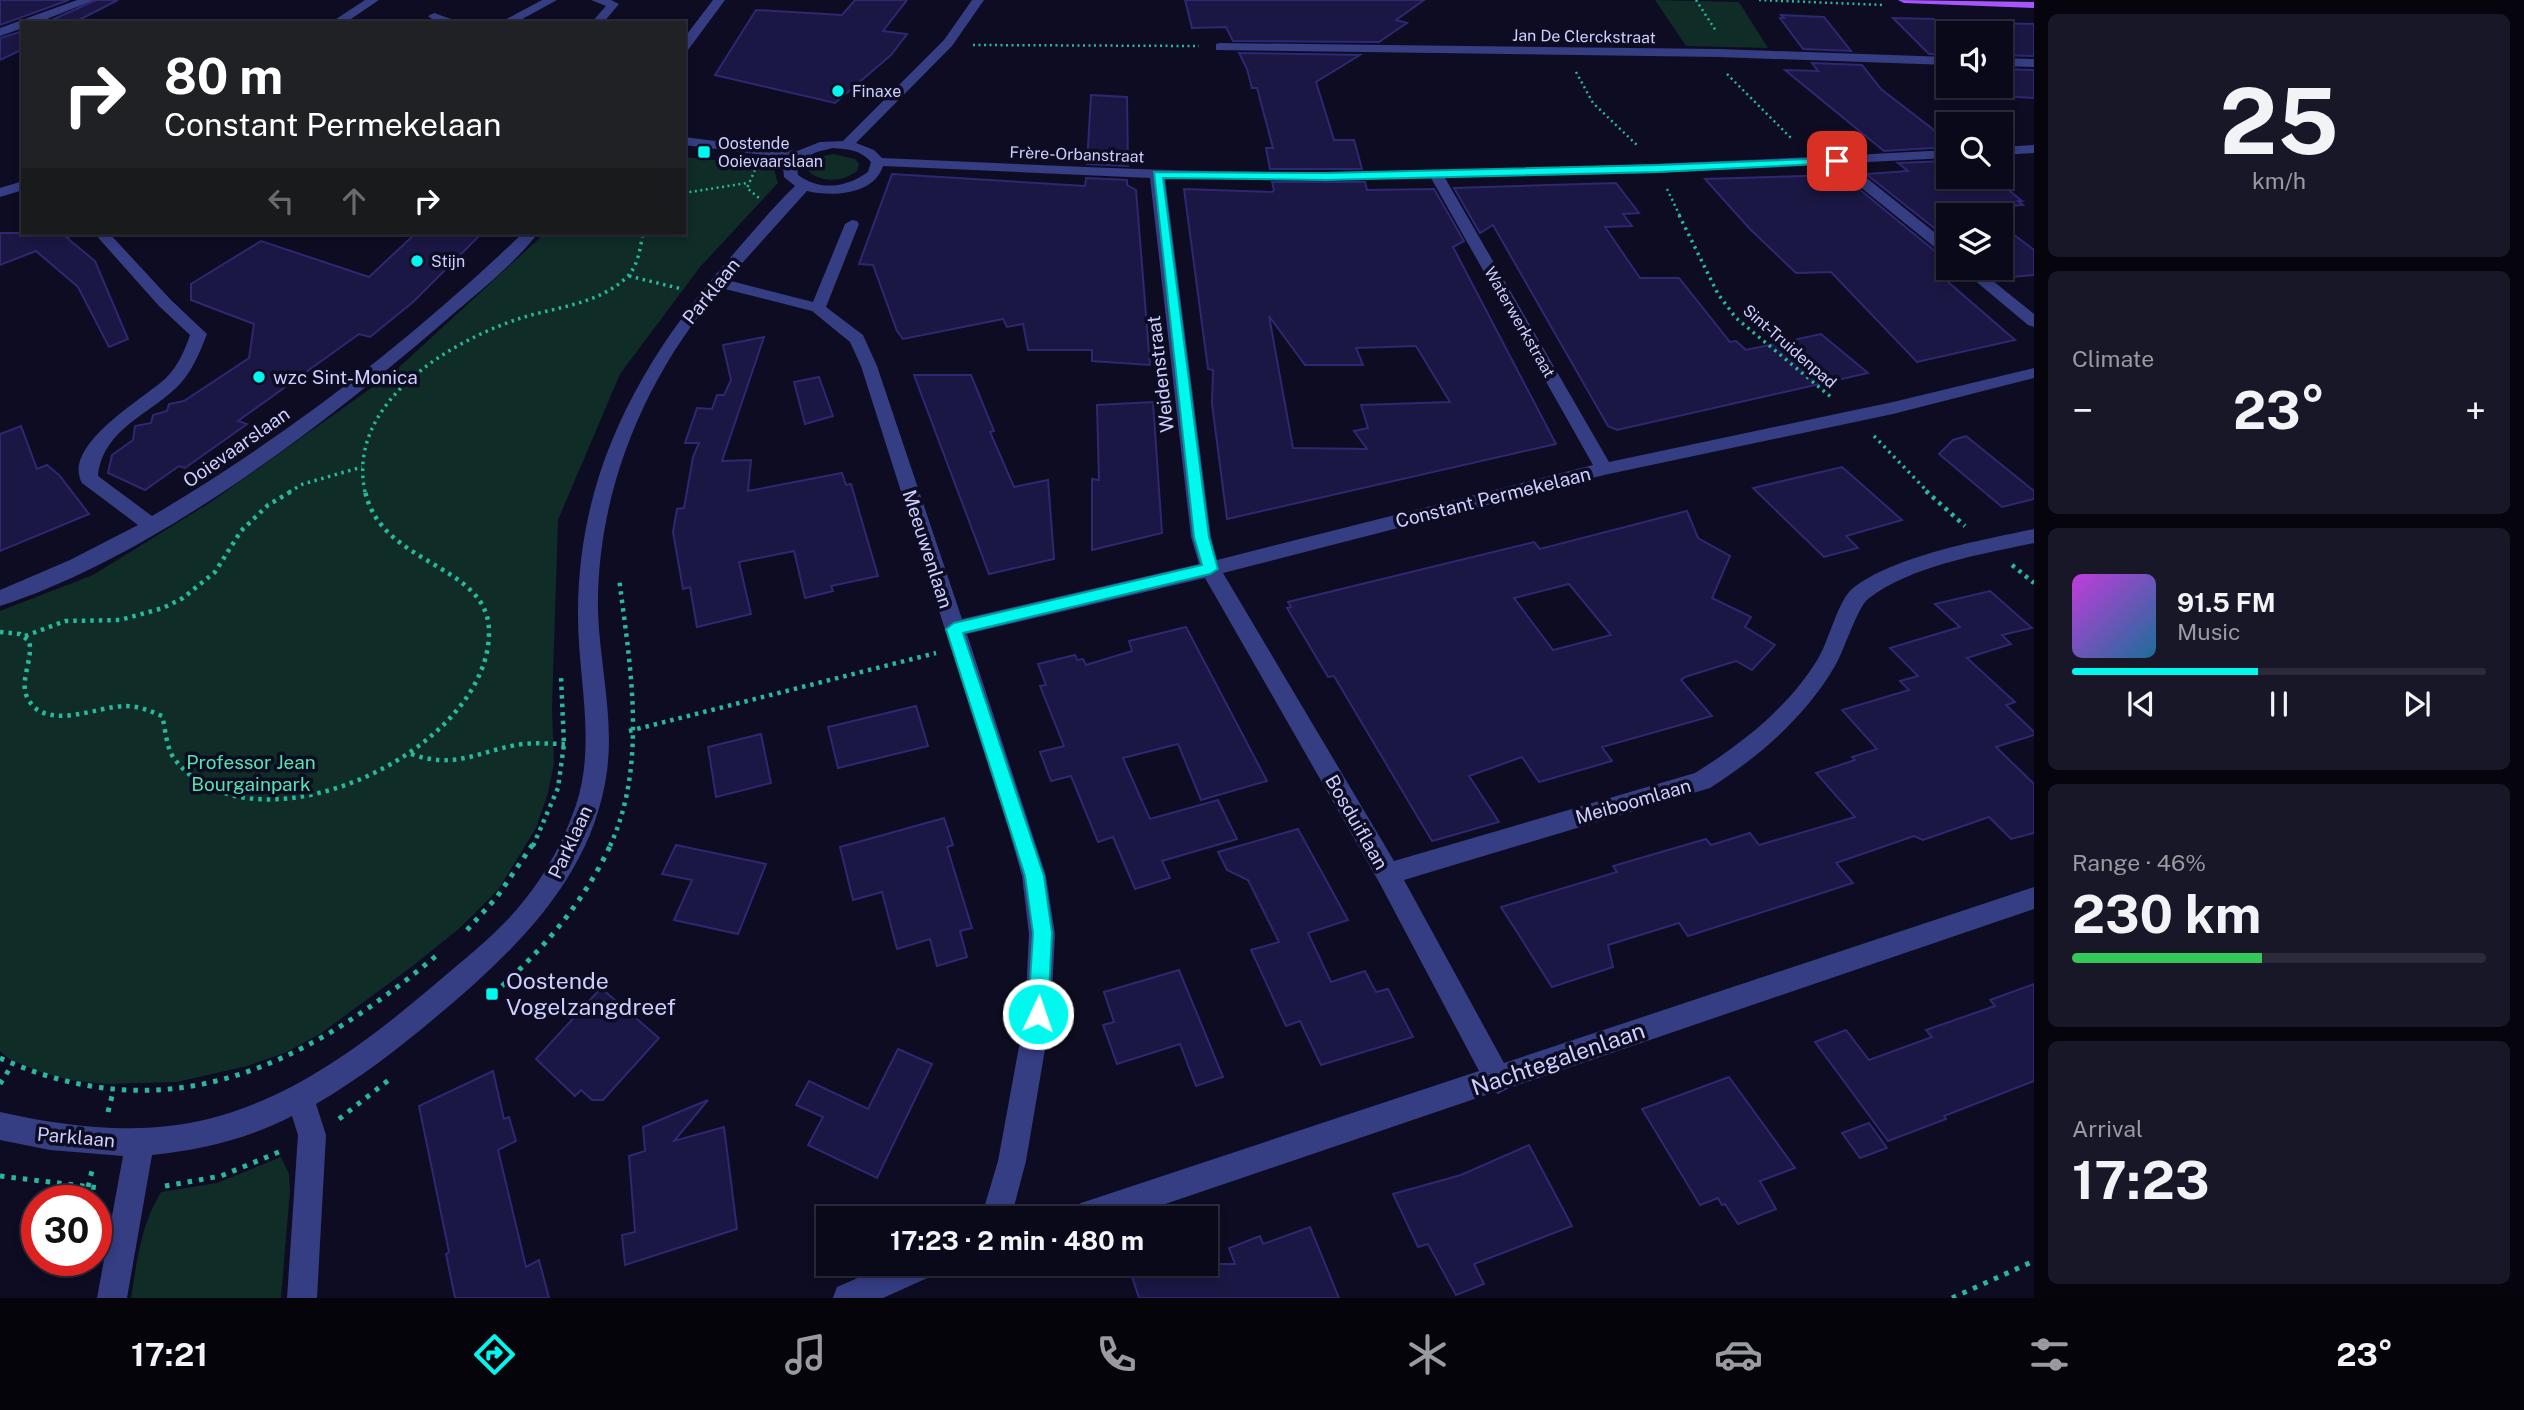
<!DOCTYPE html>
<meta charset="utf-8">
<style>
:root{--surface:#0a091a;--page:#181727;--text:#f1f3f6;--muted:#999aa2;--line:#2a2a39;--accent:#00f8ef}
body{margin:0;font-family:"Public Sans",sans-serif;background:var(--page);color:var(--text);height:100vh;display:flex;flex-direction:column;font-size:26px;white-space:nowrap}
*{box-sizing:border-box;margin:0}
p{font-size:23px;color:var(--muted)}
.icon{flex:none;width:38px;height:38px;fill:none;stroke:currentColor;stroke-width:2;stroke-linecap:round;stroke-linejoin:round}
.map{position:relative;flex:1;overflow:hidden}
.sheet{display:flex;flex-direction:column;gap:14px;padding:14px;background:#06050e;width:490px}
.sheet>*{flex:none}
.banner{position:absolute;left:21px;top:21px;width:665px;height:214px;border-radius:0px;box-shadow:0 4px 10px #0003,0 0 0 2px var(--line);background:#202124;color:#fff;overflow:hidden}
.tools{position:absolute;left:1936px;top:21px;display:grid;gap:14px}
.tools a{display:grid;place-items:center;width:77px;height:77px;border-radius:0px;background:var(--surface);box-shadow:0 4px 10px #0003,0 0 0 2px var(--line);font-size:35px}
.speed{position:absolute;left:21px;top:1185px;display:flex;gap:14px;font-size:35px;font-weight:700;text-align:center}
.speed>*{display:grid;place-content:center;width:91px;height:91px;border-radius:50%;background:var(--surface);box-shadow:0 4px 10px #0003,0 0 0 2px var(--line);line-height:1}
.speed .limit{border:10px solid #d22;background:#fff;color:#111}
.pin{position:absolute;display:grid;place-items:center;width:60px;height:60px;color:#fff;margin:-30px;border-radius:14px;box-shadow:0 4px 10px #0006}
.me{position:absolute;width:77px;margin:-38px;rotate:3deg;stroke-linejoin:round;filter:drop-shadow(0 0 5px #0008)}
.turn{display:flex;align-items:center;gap:24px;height:147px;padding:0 28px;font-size:32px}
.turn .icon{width:91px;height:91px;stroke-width:2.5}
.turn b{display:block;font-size:49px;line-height:60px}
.lanes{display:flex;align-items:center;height:66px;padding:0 28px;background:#0003;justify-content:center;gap:35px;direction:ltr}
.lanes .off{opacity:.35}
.big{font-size:52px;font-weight:700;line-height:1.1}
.sheet .card{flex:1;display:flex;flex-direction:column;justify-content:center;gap:10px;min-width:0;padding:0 24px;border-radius:10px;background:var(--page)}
.sheet .dial{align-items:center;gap:0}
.dial b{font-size:91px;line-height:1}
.song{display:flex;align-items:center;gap:21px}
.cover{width:84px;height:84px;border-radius:10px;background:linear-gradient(135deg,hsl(290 70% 55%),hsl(200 70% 35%))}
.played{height:7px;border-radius:4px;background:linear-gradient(90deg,var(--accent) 45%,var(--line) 45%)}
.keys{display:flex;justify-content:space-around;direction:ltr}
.heat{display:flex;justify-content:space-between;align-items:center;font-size:38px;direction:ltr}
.charge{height:10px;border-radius:5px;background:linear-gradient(90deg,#34c759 46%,var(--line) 0)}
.trip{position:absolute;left:816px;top:1206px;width:402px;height:70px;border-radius:0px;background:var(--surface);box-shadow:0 4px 10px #0003,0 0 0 2px var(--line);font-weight:700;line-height:70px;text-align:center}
.tabs{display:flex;height:112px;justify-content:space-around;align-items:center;background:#04040a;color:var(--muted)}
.tabs .icon{width:49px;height:49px}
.tabs .on{color:var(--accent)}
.tabs b{font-size:32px;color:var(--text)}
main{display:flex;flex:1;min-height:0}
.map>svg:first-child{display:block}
.green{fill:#0f2c27}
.building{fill:#1a1744;stroke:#2d2871;stroke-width:2;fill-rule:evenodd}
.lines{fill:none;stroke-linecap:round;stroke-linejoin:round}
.path-far3{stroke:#28b89c;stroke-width:2.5;stroke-dasharray:2 3.5;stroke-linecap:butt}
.path-far2{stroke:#28b89c;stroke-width:3.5;stroke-dasharray:2.5 4.5;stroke-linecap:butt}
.path-far1{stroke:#28b89c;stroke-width:4.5;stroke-dasharray:3.5 5;stroke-linecap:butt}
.path{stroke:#28b89c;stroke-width:5;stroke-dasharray:4.5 7;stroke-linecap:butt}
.minor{fill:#353d83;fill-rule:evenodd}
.major{fill:#a854ff;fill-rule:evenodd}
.route{fill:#00f8ef;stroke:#00a19b;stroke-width:2}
.poi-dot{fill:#00f8ef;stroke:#0d0c22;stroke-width:2.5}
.labels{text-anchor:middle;stroke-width:7;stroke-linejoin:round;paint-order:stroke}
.far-street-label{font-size:16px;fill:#cdcfff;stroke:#0d0c22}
.far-poi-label{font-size:16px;fill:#cdcfff;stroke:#0d0c22;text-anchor:start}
.street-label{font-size:19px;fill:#cdcfff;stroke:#0d0c22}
.poi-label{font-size:19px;fill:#cdcfff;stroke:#0d0c22;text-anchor:start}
.park-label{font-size:19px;fill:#54e4ac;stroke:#0d0c22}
.near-poi-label{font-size:23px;fill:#cdcfff;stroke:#0d0c22;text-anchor:start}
.near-street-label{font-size:23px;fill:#cdcfff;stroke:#0d0c22}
</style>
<main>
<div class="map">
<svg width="2034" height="1298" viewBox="0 0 2034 1298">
<rect width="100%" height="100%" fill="#0d0c22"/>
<!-- green -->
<g class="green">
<path d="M1655 0 1739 2 1768 48 1686 46Z"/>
<path d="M833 154 855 159 859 164 857 171C843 182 823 183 809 172L808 166 819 157Z"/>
<path d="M684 157 773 166 778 183 700 267 620 374 558 520 552 708 554 763 548 793 536 828 498 890 461 927 414 965 320 1034 285 1053 247 1066 177 1082 106 1084 69 1080 43 1073 9 1059 0 1051V611L93 575 211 502 395 371 545 233H684Z"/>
<path d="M281 1157 289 1174 290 1191 281 1298H131C138 1257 140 1228 161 1192L217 1183Z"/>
</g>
<!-- building -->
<g class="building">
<path d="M0 0H69L0 25Z"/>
<path d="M96 0H118L73 23H45Z"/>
<path d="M855 0H907L883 31 907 34 891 55 835 103 715 75 756 10 842 15Z"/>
<path d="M1185 0H1424L1396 20 1407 23 1379 42 1233 41 1226 27 1192 28Z"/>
<path d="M1781 15 1824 17 1851 51 1803 49 1780 18H1784Z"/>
<path d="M1893 18 1934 19 1937 22 2034 24V56L2000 55V33H1948V54H1929Z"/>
<path d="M23 31V49L0 60V38Z"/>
<path d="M1239 53 1360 55 1316 82 1334 140H1354L1362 169H1270L1266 148H1273L1257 88H1252L1247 69Z"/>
<path d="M1812 63 1862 65 1881 89 1948 141V147L1884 151 1785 70 1818 71Z"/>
<path d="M2000 69 2034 70V98L2004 96 2000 92H1967L1962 86H2000Z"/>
<path d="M1091 95 1127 97 1128 166 1087 164Z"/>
<path d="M1948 161V177H1993L2022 201H2018L2023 205 1996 207 2005 215H1948V239L1866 174 1908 171 1898 163Z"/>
<path d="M892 174 1085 186 1086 178 1127 180V185L1136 190 1150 365 1092 361V350H1028L1023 324 1007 327 1003 319 903 339 897 331 873 265 859 264Z"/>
<path d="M1842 175 1941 256 1948 258V282L2015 340 1917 362 1831 272 1796 273 1750 229 1705 179Z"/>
<path d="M1272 182H1365L1367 190 1434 189 1464 241 1453 247 1556 444 1227 519 1212 404 1213 370 1208 369 1184 189 1272 192 1274 190ZM1269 316 1305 365H1363L1356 348 1416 346 1450 402 1361 405 1368 428 1354 431 1367 449 1293 448Z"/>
<path d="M1616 183 1639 213 1623 214 1632 226 1605 227 1640 278H1679L1730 342 1736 341 1746 350 1821 334 1868 373 1617 430 1608 426 1493 225 1480 233 1454 188Z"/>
<path d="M2000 224 2034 250V275L2000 278Z"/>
<path d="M0 233H76L67 238 95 261 128 339 109 347 78 287 36 251 0 265Z"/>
<path d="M416 233H482L413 302 370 337 359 334 238 421 247 424 185 468 179 466 145 490 108 473 112 455 133 440 135 426 151 423 153 415 167 411 169 404 184 401 249 358 254 324 191 300V284L261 241 369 277Z"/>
<path d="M764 337 722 461 751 460 748 491 842 473 846 485 851 484 878 576 831 586 833 591 805 598 794 551 739 562 751 614 697 627 690 587 683 589 673 532 677 509 684 508 693 457 699 443H685L697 408 712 409 717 395H724L731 380 723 345Z"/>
<path d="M914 375H971L994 431 990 432 1014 487 1048 480 1054 559 989 574Z"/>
<path d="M819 377 833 416 805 424 794 382Z"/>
<path d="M1153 402 1162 533 1092 550V479L1099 480 1097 405Z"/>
<path d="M21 426 37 469 47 465 59 475 89 514 0 551V434Z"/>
<path d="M1966 436 2034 491V499L2002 507 1939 454 1953 440Z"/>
<path d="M1842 467 1902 520 1846 536 1858 548 1824 557 1753 488Z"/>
<path d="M1687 511 1698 538 1730 556 1712 598 1751 617 1745 627 1775 645 1752 670 1736 661 1685 677 1681 680 1712 716 1602 747 1612 761 1539 782 1522 757 1469 776 1499 822 1432 841 1334 676 1328 677 1287 608 1291 607 1288 602 1534 542 1540 549ZM1569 584 1611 635 1553 650 1514 598Z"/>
<path d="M1990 591 2032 628 2002 635 2011 644 1967 658 2015 702 2006 705 2034 732V735L1996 747 2034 784V833L2011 839 1989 817 1923 840 1914 836 1836 863 1853 883 1688 936 1679 923 1608 945 1613 967 1552 987 1501 907 1617 872 1613 866 1706 839 1711 845 1750 833 1759 845 1855 817 1816 773 1855 760 1852 757 1877 749 1842 710 1909 690 1900 681 1918 676 1890 648 1960 627 1935 604Z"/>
<path d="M1186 627 1267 781 1201 800 1178 744 1123 758 1150 819 1218 800 1237 839 1162 861 1170 878 1135 889 1113 837 1098 842 1071 776 1051 781 1040 752 1064 746 1040 686 1046 685 1038 664 1075 655 1077 660 1083 659 1086 665 1132 651 1129 641Z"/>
<path d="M916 706 928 746 838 768 828 727Z"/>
<path d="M761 734 771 783 716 797 708 747Z"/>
<path d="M944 818 953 845 947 847 972 928 960 931 967 957 937 966 930 939 897 949 882 892 853 900 840 847Z"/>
<path d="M1298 829 1348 920 1308 933 1331 982 1365 971 1376 992 1388 989 1413 1037 1321 1065 1300 1021 1286 1026 1251 950 1279 942 1248 880 1227 870 1218 852Z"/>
<path d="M676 845 766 864 738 934 674 920 692 880 662 874Z"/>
<path d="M1179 970 1223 1077 1196 1086 1180 1044 1117 1064 1103 1025 1114 1022 1104 992Z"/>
<path d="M2034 984V1081L1944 1116 1946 1119 1888 1141 1815 1042 1846 1030 1869 1060 1932 1037 1926 1030 1995 1006 1990 1000Z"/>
<path d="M601 988 659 1038 603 1100H592L581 1090 575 1096 536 1059Z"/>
<path d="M898 1049 932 1064 877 1178 808 1145 823 1117 796 1105 809 1081 868 1109Z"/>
<path d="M493 1071 504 1119 509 1117 516 1141 498 1150 526 1267 539 1260 549 1298H455L446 1254 449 1252 419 1106Z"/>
<path d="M1729 1077 1795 1168 1760 1181 1776 1209 1738 1224 1725 1204 1722 1205 1718 1198 1700 1205 1642 1109Z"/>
<path d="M708 1100 674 1141 724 1127 737 1229 625 1265 622 1235 635 1232 629 1156 645 1151 643 1127Z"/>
<path d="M1869 1123 1887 1148 1860 1158 1842 1133Z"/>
<path d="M1529 1145 1572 1226 1474 1264 1484 1284 1456 1295 1428 1244 1418 1247 1393 1194 1461 1175Z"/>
<path d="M1310 1227 1339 1298H1139L1128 1264H1235L1229 1248 1260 1236 1263 1244Z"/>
</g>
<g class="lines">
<!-- path-far3 -->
<g class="path-far3">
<path d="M1696 0 1716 31"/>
<path d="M1759 0 1884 5"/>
<path d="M973 45 1199 46"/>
<path d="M1576 72 1593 103 1639 147"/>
<path d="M1727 74 1793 140"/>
<path d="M755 170 747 188 759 198"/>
<path d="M1667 189 1680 216"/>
<path d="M684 193 747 183"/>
</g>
<!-- path-far2 -->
<g class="path-far2">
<path d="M1679 215 1718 294 1736 318 1831 397"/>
<path d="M629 276 682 289"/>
<path d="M1874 436 1928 492"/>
<path d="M289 492 303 484 362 467"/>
<path d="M365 492C346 404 447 343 518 319 554 307 598 305 627 277 638 266 640 249 643 233"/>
</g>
<!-- path-far1 -->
<g class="path-far1">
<path d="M1926 491 1965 526"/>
<path d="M2012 565 2034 583"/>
<path d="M0 632 20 634 29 641C34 659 18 682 28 699 46 732 98 706 125 706 139 706 150 711 162 716 166 730 166 750 176 761 257 860 492 750 489 630 487 563 381 566 365 491"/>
<path d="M25 636 65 621 120 620 163 608 183 598 215 572 241 531 268 505 292 491"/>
<path d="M629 731 936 653"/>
<path d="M411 754C454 769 475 753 516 745 532 742 549 744 565 744"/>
<path d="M533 846 558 788 564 744 561 677"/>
<path d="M610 846C648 764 630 665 619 578"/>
</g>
<!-- path -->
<g class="path">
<path d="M467 930 497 897 533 844"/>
<path d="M502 986C547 945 585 900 611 844"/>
<path d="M0 1058C169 1134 304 1066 436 956"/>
<path d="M0 1084 12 1065"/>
<path d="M108 1112 113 1092"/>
<path d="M339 1119 390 1079"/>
<path d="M0 1176 100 1188"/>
<path d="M165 1186 221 1176 279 1152"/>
<path d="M88 1187 92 1171"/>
<path d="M1952 1298 2034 1261"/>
</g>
<!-- minor -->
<g class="minor">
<path d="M77 0H94L37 23H23V28L0 36V28Z"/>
<path d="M365 0H379L345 23H330Z"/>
<path d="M542 0H557L515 23H499Z"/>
<path d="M591 0H611L619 4 603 23H591L606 6Z"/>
<path d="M713 0H725L688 50 684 51V38Z"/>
<path d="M972 0H984L952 46 856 143 874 150 882 158C1030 164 1178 173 1327 172 1534 170 1741 161 1948 150V158L1848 163 1948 243V255L1943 254 1832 164 1658 173 1445 178 1609 462 1893 402 2034 368V378L1893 414 1604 475 1223 573 1394 861 1695 773C1743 743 1790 706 1819 657 1829 640 1838 601 1852 589 1892 556 1982 540 2034 529V543C1982 554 1910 566 1868 599 1857 608 1844 651 1835 666 1805 717 1760 756 1710 788L1404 880 1504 1063 2034 887V909L1509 1088 1498 1094 1495 1092 1124 1218H1066L1071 1208 1081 1203 1479 1071 1379 882 1205 578 967 634 1046 876 1055 934 1051 1014 1026 1161 1011 1218H981L998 1161 1025 1014 1029 934 1022 876 1008 827 861 366 850 342 812 311 721 288C644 378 596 493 598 612 600 665 614 718 607 771 593 877 514 952 436 1017 398 1049 359 1079 316 1104L326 1135 317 1298H287L298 1135 292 1116C248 1139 201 1150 152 1155L127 1298H97L123 1156 50 1150 0 1140V1112C67 1127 140 1136 208 1119 297 1097 372 1038 440 980 469 955 499 932 522 903 546 874 564 840 576 805 597 741 577 676 578 610 579 470 641 361 729 259 751 234 771 209 795 186L784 177 783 166 789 158 684 145V137L797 151 820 142 843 141 944 40ZM833 148C848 149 861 150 871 162L868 172C846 188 820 191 798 175L797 166C807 154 818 151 833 148ZM883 166 1150 178 1191 537 1199 564 962 619 877 366 863 335 826 307 859 224 857 221 852 220 845 224 813 302 727 280 807 191C832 197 874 195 883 166ZM1165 178 1326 180 1431 178 1593 465 1217 560 1211 537Z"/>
<path d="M434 13 457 21 459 23C448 23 437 24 428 16Z"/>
<path d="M1220 43 1719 49 1948 57V65L1719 57 1216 50V44Z"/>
<path d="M2000 58 2034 59V67L2000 66Z"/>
<path d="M2034 145V153L2000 155V147Z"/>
<path d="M23 181V190L0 197V188Z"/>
<path d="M94 233H109L171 300 207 334C200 352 192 372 178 386 149 415 103 429 98 476L152 516C286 437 410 341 523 233H538C511 268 471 298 438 327 318 430 150 558 0 606V590L70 560 138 525 82 483C61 445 145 398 166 378 178 366 185 350 190 335L159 306Z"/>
<path d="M1960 268H1977L2034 314V327L2028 325Z"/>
<path d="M890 1264H938L934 1275 883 1298H833L837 1287Z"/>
</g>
<!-- major -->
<path class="major" d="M1898 0 2034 2V8L1904 3Z"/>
</g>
<!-- route -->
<path class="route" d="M1837 158 1841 159V163L1658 172 1326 180 1163 178 1209 537 1218 569 1210 574 963 633 1044 876 1052 933 1048 1014 1045 1021 1038 1024 1031 1021 1028 1014 1033 933 1025 876 946 629 954 623 1202 565 1194 537 1154 172 1326 173 1658 165Z"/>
<!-- markers -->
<g class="poi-dot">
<circle cx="838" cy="91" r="7"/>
<rect x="697" y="145" width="14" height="14" rx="3.5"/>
<circle cx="417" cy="261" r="7"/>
<circle cx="259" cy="377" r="7"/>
<rect x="485" y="987" width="14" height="14" rx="3.5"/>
</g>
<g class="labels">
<!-- far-street labels -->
<g class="far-street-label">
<text transform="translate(1584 36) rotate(1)" y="6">Jan De Clerckstraat</text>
<text transform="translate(1077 154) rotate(2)" y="6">Frère-Orbanstraat</text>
<text transform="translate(1520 322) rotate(60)" y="6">Waterwerkstraat</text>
<text transform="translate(1790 346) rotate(41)" y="6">Sint-Truidenpad</text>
</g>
<!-- far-poi labels -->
<g class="far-poi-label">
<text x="852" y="97">Finaxe</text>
<text x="718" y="149">Oostende<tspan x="718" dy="18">Ooievaarslaan</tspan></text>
<text x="431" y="267">Stijn</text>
</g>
<!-- street labels -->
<g class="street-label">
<text transform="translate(711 291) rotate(-51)" y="7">Parklaan</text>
<text transform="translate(1160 374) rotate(-97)" y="7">Weidenstraat</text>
<text transform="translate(236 447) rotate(-35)" y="7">Ooievaarslaan</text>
<text transform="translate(1493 497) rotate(-14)" y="7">Constant Permekelaan</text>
<text transform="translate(928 549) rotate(72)" y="7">Meeuwenlaan</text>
<text transform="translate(1633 801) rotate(-16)" y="7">Meiboomlaan</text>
<text transform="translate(1357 822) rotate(60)" y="7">Bosduiflaan</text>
<text transform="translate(570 842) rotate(-65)" y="7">Parklaan</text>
<text transform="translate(76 1137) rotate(5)" y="7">Parklaan</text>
</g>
<!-- poi labels -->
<g class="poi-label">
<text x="273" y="384">wzc Sint-Monica</text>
</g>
<!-- park labels -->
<g class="park-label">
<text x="251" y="769">Professor Jean<tspan x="251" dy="22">Bourgainpark</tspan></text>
</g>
<!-- near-poi labels -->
<g class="near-poi-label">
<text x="506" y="989">Oostende<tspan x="506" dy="26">Vogelzangdreef</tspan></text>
</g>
<!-- near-street labels -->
<g class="near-street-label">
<text transform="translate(1558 1059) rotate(-19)" y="8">Nachtegalenlaan</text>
</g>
</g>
</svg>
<div class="tools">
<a><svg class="icon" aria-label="sound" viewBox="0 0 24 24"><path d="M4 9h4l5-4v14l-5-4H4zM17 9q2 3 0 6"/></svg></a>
<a><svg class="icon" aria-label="search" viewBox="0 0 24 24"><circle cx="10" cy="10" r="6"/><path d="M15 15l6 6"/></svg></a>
<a><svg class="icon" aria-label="layers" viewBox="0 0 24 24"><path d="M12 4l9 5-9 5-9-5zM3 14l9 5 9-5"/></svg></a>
</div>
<div class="speed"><div class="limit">30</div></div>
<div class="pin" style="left:1837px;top:161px;background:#d93025"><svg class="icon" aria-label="arrive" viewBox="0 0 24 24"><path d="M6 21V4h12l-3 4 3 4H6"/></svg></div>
<svg class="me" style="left:1038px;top:1014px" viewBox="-20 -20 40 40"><circle r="17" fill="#00f8ef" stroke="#fff" stroke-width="3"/><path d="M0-11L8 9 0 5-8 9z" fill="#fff"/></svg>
<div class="trip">17:23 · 2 min · 480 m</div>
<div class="banner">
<div class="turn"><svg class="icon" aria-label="right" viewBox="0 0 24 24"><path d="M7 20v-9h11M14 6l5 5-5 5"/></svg><div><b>80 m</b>Constant Permekelaan</div></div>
<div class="lanes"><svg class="icon off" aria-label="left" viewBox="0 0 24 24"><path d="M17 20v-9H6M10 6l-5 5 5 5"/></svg><svg class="icon off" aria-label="ahead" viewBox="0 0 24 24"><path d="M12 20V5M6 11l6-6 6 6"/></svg><svg class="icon" aria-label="right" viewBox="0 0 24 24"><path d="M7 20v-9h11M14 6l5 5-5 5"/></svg></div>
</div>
</div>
<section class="sheet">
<div class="card dial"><b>25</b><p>km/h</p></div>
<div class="card"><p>Climate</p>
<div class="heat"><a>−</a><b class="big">23°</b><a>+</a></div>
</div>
<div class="card">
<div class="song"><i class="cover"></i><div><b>91.5 FM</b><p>Music</p></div></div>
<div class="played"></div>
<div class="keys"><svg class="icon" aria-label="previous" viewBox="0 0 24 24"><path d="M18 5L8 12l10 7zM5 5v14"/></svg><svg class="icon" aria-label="pause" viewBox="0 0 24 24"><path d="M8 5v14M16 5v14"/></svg><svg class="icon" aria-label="next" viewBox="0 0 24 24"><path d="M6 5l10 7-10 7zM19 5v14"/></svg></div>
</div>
<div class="card"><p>Range · 46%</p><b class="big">230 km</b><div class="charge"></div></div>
<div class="card"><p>Arrival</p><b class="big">17:23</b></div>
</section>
</main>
<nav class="tabs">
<b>17:21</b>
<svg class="icon on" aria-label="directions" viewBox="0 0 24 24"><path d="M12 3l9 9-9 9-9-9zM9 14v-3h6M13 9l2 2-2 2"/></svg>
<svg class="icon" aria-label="music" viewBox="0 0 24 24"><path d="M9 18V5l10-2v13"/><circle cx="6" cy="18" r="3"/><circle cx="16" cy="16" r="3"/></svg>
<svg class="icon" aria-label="phone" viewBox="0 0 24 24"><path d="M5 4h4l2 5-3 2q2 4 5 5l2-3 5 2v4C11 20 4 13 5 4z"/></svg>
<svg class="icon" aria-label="climate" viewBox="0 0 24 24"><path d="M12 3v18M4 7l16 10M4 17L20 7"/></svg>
<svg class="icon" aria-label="car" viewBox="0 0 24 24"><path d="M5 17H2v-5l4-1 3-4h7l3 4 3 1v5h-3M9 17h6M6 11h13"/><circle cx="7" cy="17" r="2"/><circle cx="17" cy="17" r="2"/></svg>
<svg class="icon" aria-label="filters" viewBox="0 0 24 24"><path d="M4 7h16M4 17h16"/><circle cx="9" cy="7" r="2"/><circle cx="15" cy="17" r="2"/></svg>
<b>23°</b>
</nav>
